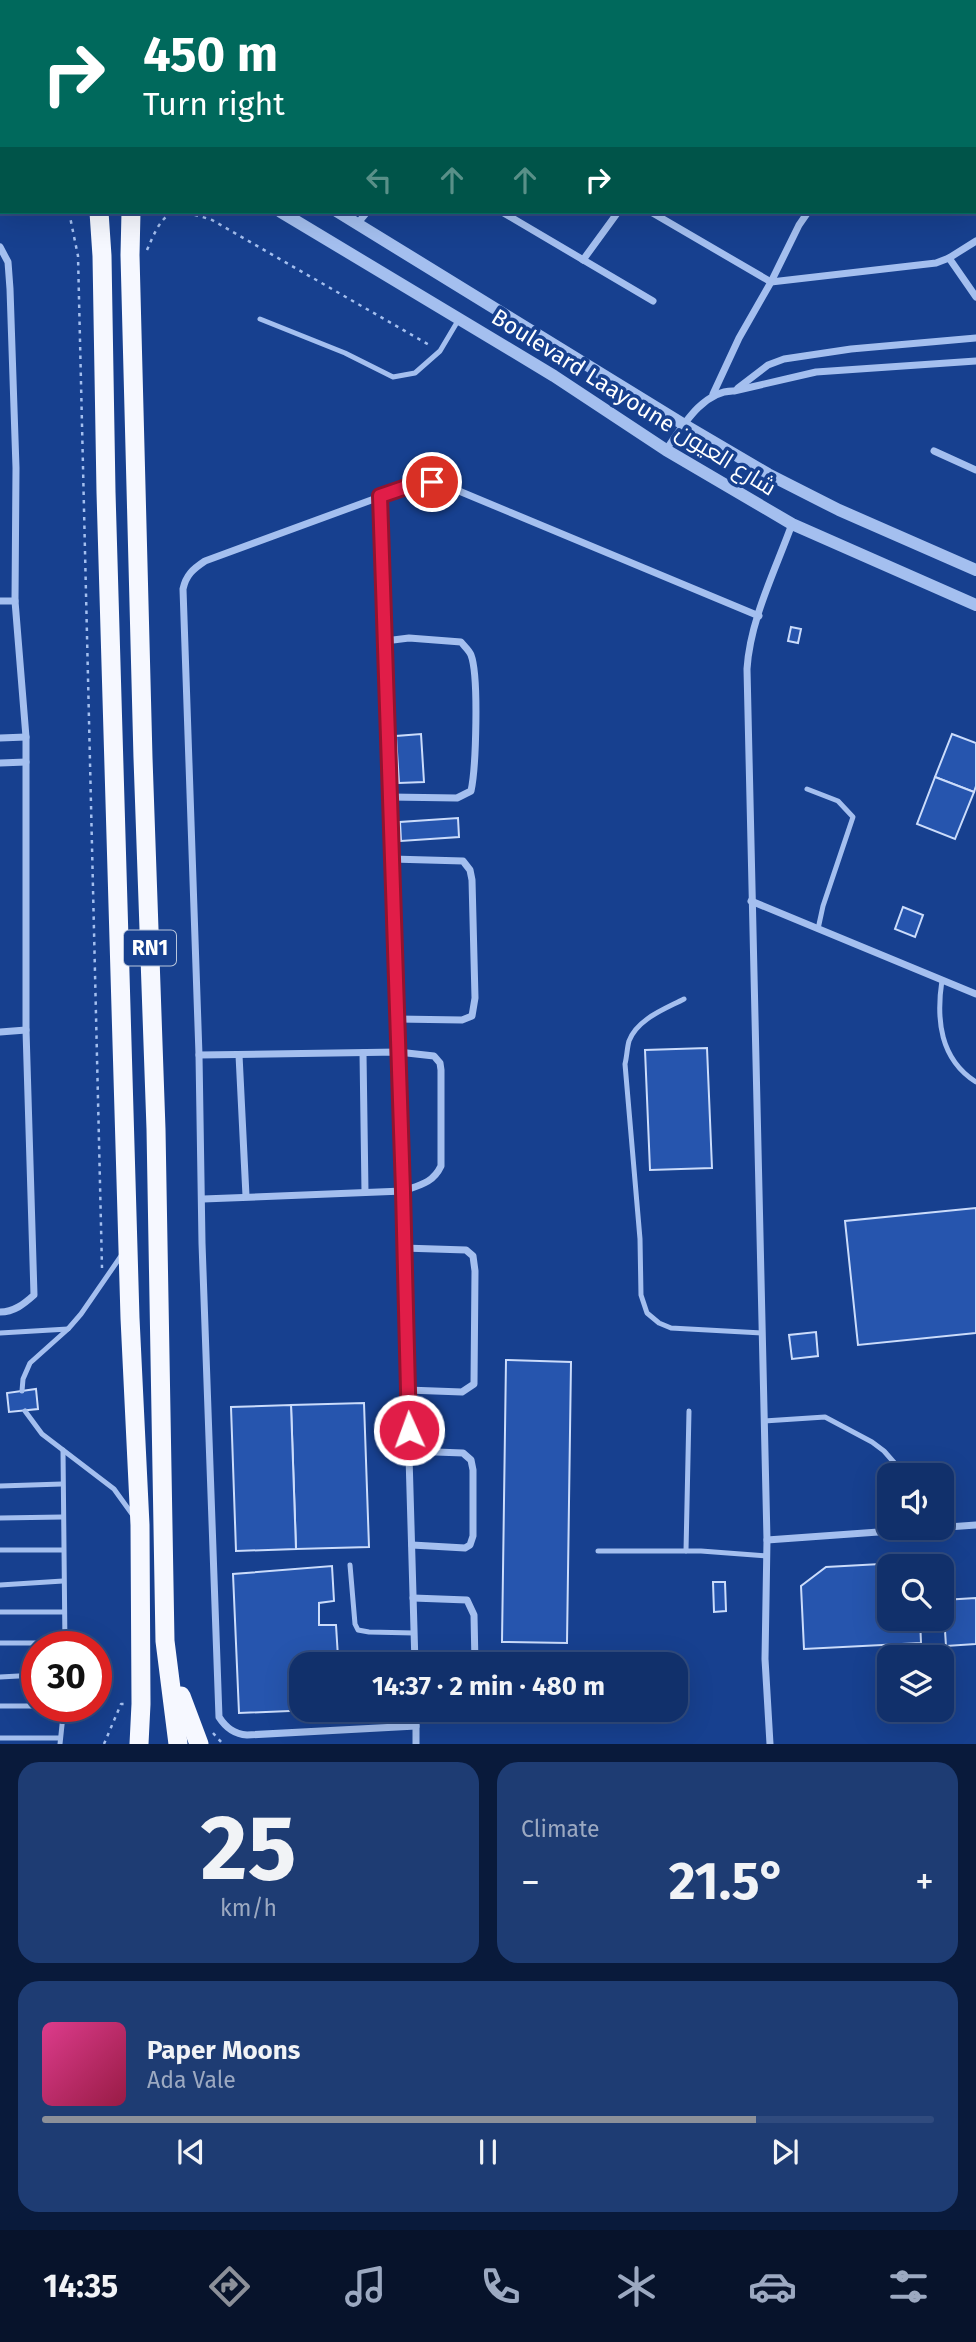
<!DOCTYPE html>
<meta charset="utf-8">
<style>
:root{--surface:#11306b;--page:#1e3c73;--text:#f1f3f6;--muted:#9ca9c1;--line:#304b7e;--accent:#8c9099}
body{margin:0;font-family:"Fira Sans",Cairo,sans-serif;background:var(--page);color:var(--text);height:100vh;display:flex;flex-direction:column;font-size:26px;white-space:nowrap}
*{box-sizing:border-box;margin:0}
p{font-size:23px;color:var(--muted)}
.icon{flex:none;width:38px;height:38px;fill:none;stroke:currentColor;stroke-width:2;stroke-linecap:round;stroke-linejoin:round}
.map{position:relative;height:1744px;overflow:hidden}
.details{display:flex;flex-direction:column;gap:18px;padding:18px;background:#091a3b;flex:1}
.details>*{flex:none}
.guide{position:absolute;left:0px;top:0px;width:976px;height:214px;box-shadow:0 7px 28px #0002,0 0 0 2px var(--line);background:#00695c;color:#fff;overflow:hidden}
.tools{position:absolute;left:877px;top:1463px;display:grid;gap:14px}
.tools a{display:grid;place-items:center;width:77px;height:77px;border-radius:14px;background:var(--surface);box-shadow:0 7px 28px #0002,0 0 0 2px var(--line);font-size:35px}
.speed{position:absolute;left:21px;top:1631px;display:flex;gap:14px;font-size:35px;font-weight:700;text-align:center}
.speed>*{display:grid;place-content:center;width:91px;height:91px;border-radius:50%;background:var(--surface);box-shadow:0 7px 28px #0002,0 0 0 2px var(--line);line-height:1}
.speed .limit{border:10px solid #d22;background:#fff;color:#111}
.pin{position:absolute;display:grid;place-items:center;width:60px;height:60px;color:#fff;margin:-30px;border:4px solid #fff;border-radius:50%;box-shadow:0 2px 7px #0007}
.me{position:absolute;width:77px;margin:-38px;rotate:358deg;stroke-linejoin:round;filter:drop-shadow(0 0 5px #0008)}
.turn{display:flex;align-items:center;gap:24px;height:147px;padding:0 28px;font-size:32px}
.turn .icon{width:91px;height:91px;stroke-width:2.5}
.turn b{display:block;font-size:49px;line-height:60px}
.lanes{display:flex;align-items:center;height:66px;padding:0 28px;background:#0003;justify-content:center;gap:35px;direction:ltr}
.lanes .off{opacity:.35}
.big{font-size:52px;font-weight:700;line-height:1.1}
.details .widget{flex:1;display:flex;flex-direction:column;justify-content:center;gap:10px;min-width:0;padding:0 24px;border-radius:21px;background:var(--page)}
.details .dial{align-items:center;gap:0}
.dial b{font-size:91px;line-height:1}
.song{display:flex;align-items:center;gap:21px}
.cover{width:84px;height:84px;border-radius:10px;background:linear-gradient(135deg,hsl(330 70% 55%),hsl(340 70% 35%))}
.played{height:7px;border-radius:4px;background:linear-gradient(90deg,var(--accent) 80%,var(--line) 80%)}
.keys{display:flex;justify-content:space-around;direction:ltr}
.heat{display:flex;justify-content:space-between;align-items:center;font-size:38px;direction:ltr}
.details .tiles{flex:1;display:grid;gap:18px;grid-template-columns:1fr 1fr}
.widget:last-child{grid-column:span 2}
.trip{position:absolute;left:289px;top:1652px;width:399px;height:70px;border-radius:21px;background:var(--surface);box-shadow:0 7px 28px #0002,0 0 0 2px var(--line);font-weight:700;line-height:70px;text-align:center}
.dock{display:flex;height:112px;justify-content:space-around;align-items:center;background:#07132b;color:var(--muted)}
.dock .icon{width:49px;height:49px}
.dock .current{color:var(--accent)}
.dock b{font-size:32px;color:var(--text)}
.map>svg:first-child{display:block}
.building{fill:#2655ae;stroke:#cbdcfb;stroke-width:2}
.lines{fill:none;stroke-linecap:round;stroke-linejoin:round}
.path{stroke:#a4bfef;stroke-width:2.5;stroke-dasharray:3.5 5;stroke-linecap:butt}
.service{stroke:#a4bfef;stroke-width:5}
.minor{stroke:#a4bfef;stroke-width:7}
.tertiary{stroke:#a4bfef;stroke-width:12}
.trunk{stroke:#f6f8ff;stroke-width:19}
.route-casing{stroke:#92132f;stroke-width:18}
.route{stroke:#e11d48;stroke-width:12}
.labels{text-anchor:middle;stroke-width:7;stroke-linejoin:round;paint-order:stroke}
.shield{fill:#17408f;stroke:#b9c6dd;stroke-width:2}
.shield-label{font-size:21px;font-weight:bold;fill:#fff}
.street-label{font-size:23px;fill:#fff;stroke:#17408f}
</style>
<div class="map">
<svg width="976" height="1744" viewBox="0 0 976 1744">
<rect width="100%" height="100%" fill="#17408f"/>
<!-- building -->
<g class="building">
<path d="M791 627 801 629 798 643 788 641Z"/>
<path d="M421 734 424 782 399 783 396 736Z"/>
<path d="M952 734 976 743V786L974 792 935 777Z"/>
<path d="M935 777 974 792 955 839 917 824Z"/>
<path d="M458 818 459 837 401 841 400 822Z"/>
<path d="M903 907 923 915 915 937 895 929Z"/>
<path d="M707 1048 712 1168 650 1170 645 1050Z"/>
<path d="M976 1208V1333L858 1345 845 1221Z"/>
<path d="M816 1332 818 1356 792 1359 789 1335Z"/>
<path d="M506 1360 571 1362 567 1643 502 1642Z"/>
<path d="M36 1389 38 1409 9 1412 7 1393Z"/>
<path d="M364 1403 369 1547 296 1549 291 1405Z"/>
<path d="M291 1405 296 1549 236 1551 231 1407Z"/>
<path d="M917 1562V1566H889V1619H920L921 1643 804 1649 801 1586 826 1567Z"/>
<path d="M332 1566 334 1601 319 1603V1625H336L338 1657 369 1656 370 1664H301V1710H314L239 1713 233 1574Z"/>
<path d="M713 1582H725L726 1611 714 1612Z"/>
<path d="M976 1598V1644L946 1646 943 1600Z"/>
</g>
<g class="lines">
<!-- path -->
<g class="path">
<path d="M19 0 23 2"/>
<path d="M0 91 2 92"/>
<path d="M69 212 78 256 102 1268"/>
<path d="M147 250C164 210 169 206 212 220L431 346"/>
<path d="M213 1733 223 1744"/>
<path d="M104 1744 121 1704H124"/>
</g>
<!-- service -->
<g class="service">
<path d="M260 319 345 353 393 377 415 373 440 351 459 319"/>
<path d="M807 789 838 801 853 817 823 906 818 929"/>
<path d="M942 980C936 1020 940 1059 976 1082"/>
<path d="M684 999C665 1009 637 1019 629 1041 627 1048 627 1056 625 1064L640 1239 641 1295 647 1313 659 1323 671 1328 762 1333"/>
<path d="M0 1333 68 1329"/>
<path d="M22 1391 23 1379 30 1363 68 1329 81 1314 121 1256"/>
<path d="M25 1411 42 1434 114 1489 132 1514"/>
<path d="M764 1421 825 1417 872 1442 884 1451 905 1475"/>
<path d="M63 1450 65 1647"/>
<path d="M0 1486 62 1484"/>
<path d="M0 1518 62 1517"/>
<path d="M0 1550H63"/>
<path d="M598 1551H701L767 1556"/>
<path d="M686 1551 689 1411"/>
<path d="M350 1565 355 1624 358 1630 369 1632 414 1633"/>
<path d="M0 1585 63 1581"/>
<path d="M0 1612H64"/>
<path d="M0 1643H65"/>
<path d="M0 1677 37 1675"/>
<path d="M0 1706H37"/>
<path d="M0 1738H60"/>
<path d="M60 1744 64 1706"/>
</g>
<!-- minor -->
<g class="minor">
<path d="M602 0 605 2"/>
<path d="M716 0 719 2"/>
<path d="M913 0 914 2"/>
<path d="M573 2 574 0"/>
<path d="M800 2 803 0"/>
<path d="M975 72H976"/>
<path d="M975 93 976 95"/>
<path d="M502 212 653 301"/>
<path d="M651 212 771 282 936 263 949 258 976 241"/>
<path d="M357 224 367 212"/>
<path d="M0 247 8 262 10 289 16 468 15 601 26 737V1030L34 1295C24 1304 14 1312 0 1312"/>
<path d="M949 258 976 297"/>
<path d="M583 260 618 212"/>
<path d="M738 388 768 365 784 359 851 349 976 338"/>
<path d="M713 394 739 338 771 282 799 225 808 212"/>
<path d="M666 450C682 427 703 390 734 391L816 372 976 361"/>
<path d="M934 451 976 470"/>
<path d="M380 496 403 1191V1248L415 1664"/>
<path d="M0 601H15"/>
<path d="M385 641 409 638 461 642C464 646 469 650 471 655 479 676 476 768 471 791L457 798 390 797"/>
<path d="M0 738 26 737"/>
<path d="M0 763 26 762"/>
<path d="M392 859 463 861 470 870 472 880 475 998 472 1016 462 1020 397 1019"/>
<path d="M751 901 976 994"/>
<path d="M0 1032 26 1030"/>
<path d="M363 1053 365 1192"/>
<path d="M199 1055 398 1052 434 1056 440 1063 441 1070V1166C433 1183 420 1185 403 1191L203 1199"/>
<path d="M239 1055 246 1196"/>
<path d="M403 1248 466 1250 473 1256 475 1271 474 1384 462 1392 407 1390"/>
<path d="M409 1451 463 1453 471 1460 473 1470V1536L470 1545 465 1548 412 1545"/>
<path d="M767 1540 976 1525"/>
<path d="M413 1598 467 1600 474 1615 475 1664"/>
<path d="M416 1710V1744"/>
<path d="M416 1726 247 1735C234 1734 226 1728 219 1717L202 1243 199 1055 183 589C186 575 193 569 205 561L415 484 432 482 459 491 759 616"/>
<path d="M770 1744 765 1659 767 1540 747 669C750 620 775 571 792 524"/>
</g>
<!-- tertiary -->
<g class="tertiary">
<path d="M281 212 554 376 666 450 792 524 976 605"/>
<path d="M338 212 683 424 768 474 839 510 976 570"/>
</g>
<!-- trunk -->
<g class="trunk">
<path d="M131 0 132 2"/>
<path d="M151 0V2"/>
<path d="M51 2 54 0"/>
<path d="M94 2V0"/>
<path d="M0 12 2 13"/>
<path d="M0 51 2 52"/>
<path d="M0 69 2 71"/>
<path d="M99 212 102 256 106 492 130 1318 140 1525 141 1704 139 1744"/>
<path d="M131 212 130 255 143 758 156 1129 165 1641 178 1744"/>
<path d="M181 1696 199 1744"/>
</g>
</g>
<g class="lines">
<defs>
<path id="route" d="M409 1430 403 1191 380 496 415 484 432 482"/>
</defs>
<!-- route casing -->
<use href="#route" class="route-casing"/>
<!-- route -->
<use href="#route" class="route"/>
</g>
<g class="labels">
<!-- shield labels -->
<rect class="shield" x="124" y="930.5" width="52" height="35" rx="5"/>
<g class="shield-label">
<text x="150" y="955">RN1</text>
</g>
<!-- street labels -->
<g class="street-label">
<text transform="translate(634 402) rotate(32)" y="8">Boulevard Laayoune شارع العيون</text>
</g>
</g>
</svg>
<div class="tools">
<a><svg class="icon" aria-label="sound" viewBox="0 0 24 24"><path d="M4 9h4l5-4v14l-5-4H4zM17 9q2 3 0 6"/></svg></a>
<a><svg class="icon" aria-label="search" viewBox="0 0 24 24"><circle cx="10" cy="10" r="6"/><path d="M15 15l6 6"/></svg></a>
<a><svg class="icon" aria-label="layers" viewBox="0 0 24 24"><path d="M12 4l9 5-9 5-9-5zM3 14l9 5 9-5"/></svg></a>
</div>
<div class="speed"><div class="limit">30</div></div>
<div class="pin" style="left:432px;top:482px;background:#d93025"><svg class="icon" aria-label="arrive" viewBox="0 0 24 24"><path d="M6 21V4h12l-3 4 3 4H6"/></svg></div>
<svg class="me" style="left:409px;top:1430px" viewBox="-20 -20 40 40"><circle r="17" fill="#e11d48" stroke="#fff" stroke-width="3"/><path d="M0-11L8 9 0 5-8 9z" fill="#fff"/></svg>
<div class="trip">14:37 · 2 min · 480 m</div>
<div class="guide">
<div class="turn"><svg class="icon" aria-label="right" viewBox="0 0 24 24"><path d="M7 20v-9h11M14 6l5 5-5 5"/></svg><div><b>450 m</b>Turn right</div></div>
<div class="lanes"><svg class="icon off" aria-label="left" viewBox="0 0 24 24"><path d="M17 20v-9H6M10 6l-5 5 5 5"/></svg><svg class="icon off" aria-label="ahead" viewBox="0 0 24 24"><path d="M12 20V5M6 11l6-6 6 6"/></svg><svg class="icon off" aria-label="ahead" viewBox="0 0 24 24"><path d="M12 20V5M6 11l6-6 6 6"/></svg><svg class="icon" aria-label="right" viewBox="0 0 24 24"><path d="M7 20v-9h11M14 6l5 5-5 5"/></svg></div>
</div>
</div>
<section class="details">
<div class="tiles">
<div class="widget dial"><b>25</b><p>km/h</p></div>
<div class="widget"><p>Climate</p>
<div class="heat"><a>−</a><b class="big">21.5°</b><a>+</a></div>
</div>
<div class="widget">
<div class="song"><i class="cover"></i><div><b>Paper Moons</b><p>Ada Vale</p></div></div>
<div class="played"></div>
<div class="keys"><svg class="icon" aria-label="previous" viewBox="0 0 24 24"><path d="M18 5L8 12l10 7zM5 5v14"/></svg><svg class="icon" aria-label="pause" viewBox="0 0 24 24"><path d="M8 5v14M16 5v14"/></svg><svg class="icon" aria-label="next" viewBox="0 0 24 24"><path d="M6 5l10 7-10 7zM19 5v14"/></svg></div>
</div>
</div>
</section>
<nav class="dock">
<b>14:35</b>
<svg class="icon current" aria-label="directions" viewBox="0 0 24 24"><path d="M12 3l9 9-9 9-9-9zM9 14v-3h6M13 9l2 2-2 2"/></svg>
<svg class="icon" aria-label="music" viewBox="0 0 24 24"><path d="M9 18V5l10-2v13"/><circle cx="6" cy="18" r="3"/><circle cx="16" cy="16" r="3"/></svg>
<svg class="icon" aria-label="phone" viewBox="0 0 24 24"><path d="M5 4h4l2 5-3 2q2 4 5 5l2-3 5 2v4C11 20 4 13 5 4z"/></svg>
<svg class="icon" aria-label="climate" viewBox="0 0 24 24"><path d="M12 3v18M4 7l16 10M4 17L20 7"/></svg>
<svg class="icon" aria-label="car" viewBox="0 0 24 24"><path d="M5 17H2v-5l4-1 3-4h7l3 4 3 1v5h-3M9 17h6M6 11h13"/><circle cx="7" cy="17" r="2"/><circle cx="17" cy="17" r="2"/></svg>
<svg class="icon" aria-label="filters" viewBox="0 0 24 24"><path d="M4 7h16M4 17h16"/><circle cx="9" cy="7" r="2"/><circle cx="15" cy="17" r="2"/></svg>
</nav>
